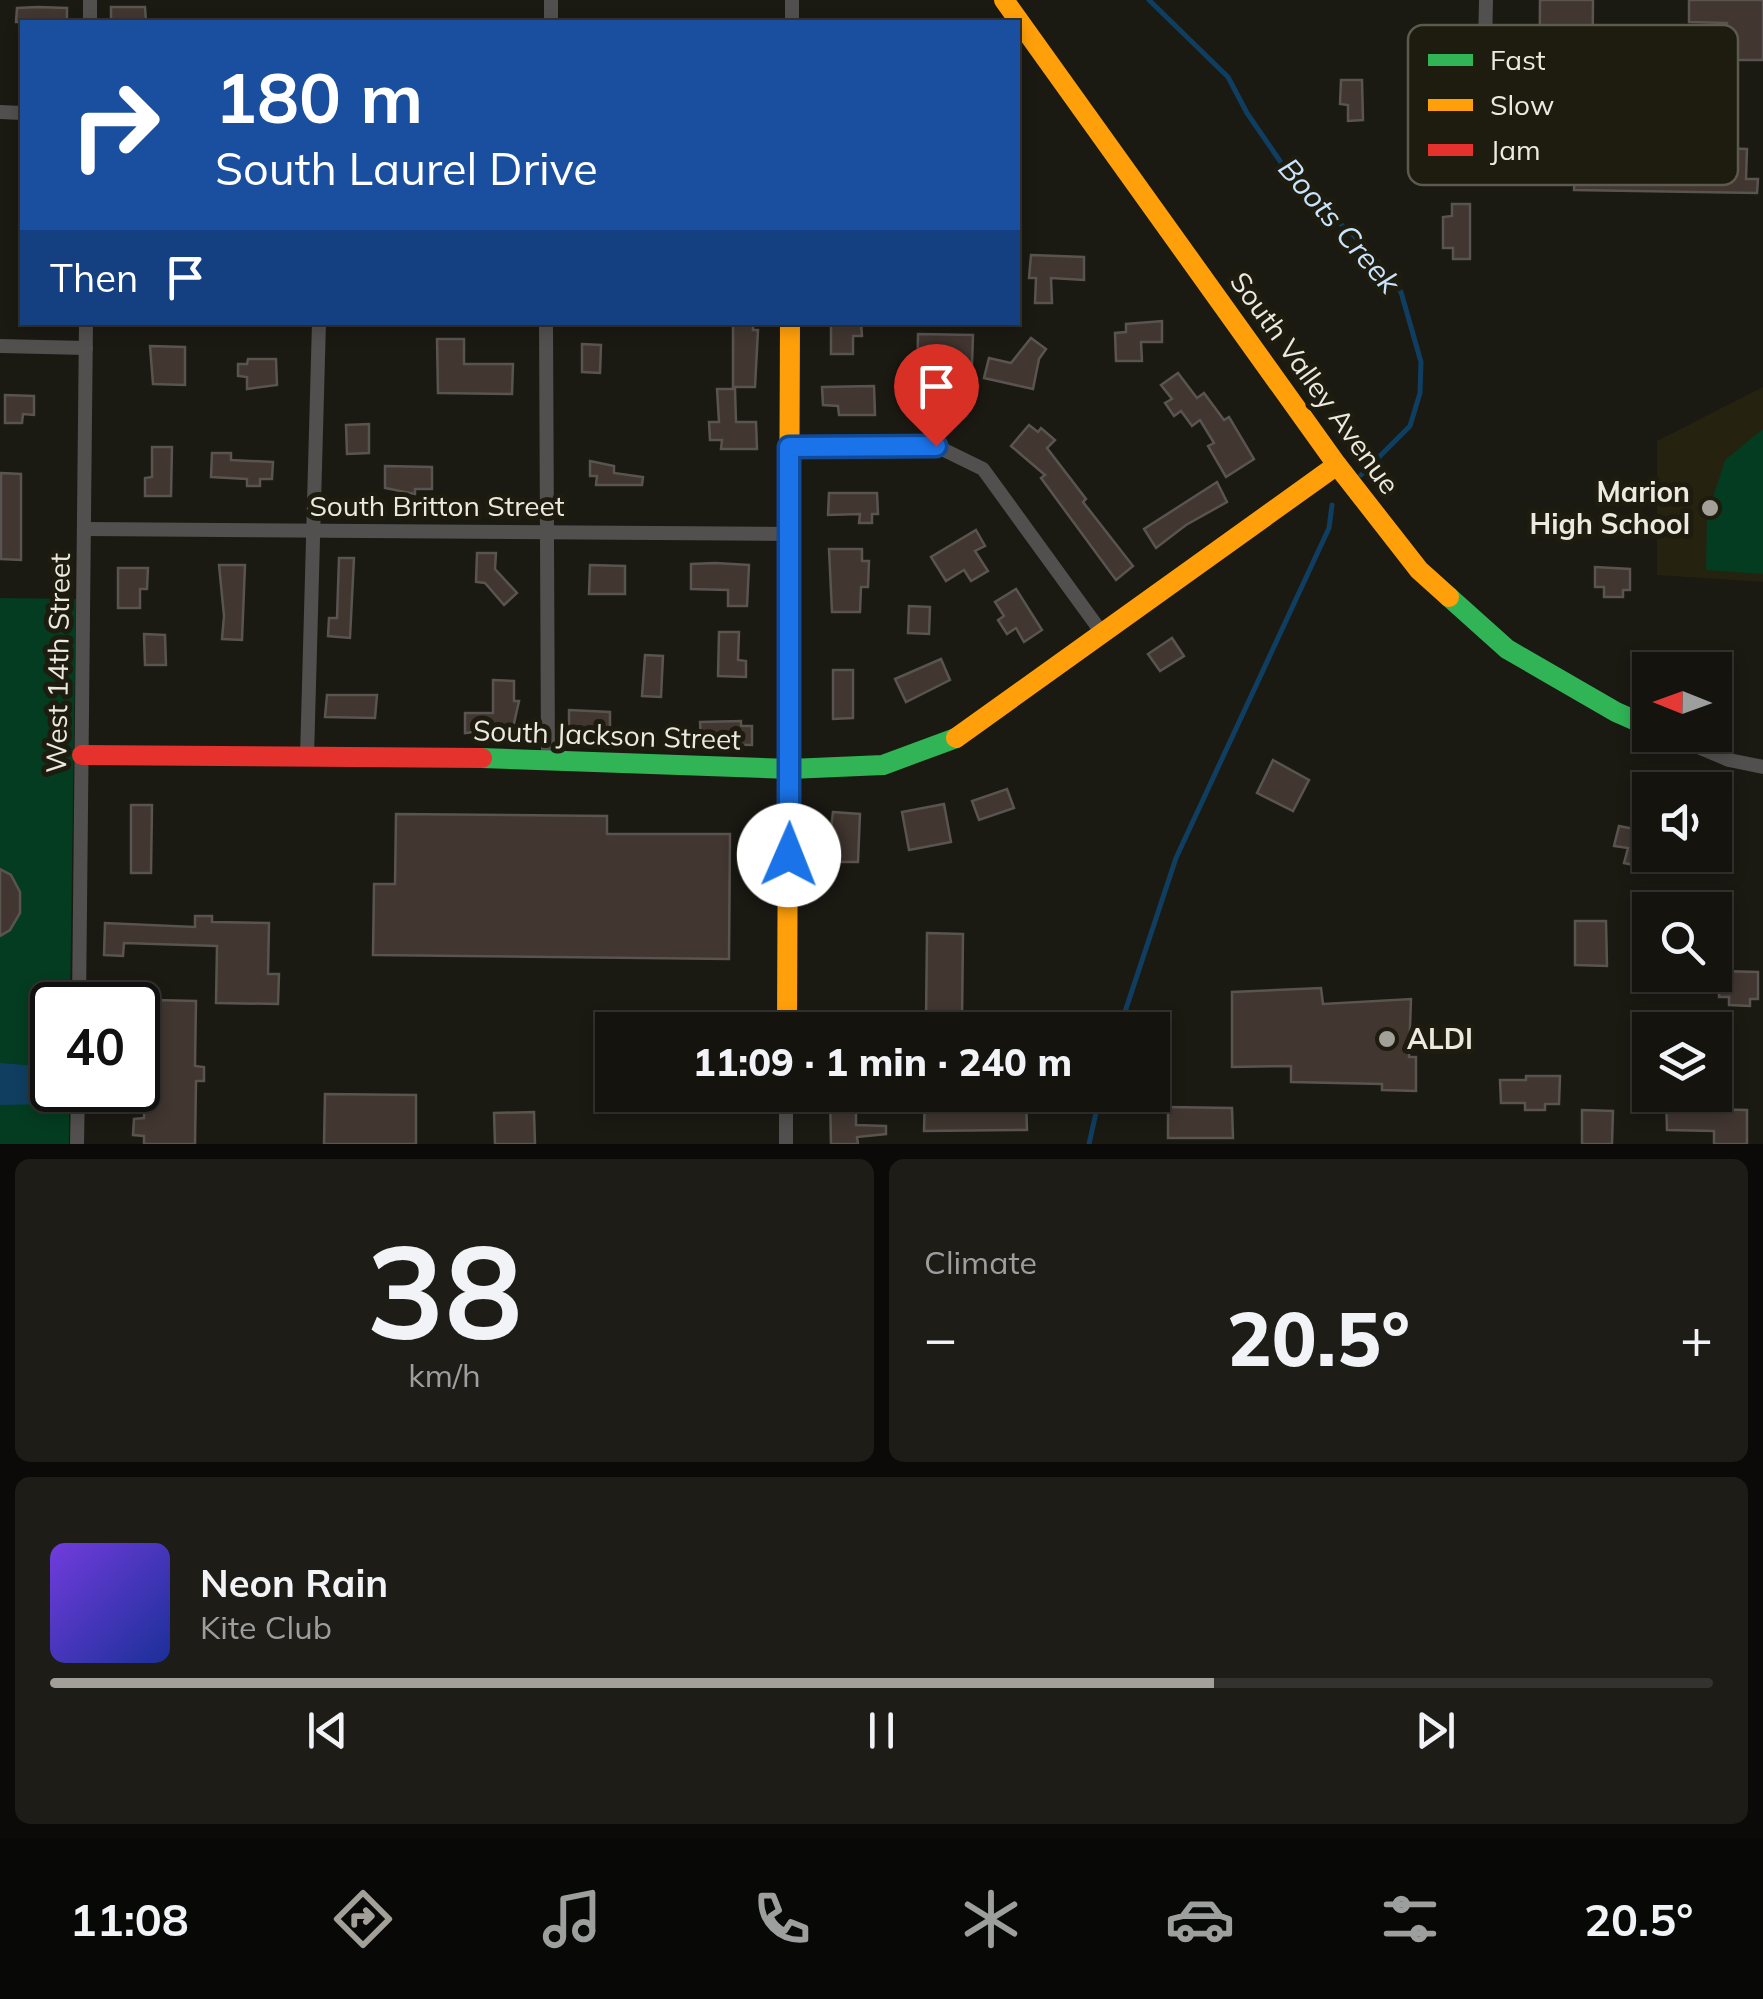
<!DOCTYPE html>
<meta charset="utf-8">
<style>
:root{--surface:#14130e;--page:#1d1c17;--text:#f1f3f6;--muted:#9d9e9e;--line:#33322e;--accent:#a2a098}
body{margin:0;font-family:Mulish,sans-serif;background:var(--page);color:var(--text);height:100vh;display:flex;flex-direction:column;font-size:38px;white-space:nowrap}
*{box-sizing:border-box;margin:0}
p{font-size:32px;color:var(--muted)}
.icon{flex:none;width:55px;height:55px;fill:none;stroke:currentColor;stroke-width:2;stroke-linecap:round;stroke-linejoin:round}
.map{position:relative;height:1144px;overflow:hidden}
.sheet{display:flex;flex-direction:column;gap:15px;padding:15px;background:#0b0a08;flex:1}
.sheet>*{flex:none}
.hud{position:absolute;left:20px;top:20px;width:1000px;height:305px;border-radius:0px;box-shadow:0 5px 15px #0003,0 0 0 2px var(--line);background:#1a4fa0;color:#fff;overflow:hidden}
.needle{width:65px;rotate:271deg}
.controls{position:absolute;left:1632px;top:652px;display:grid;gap:20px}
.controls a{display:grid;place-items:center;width:100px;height:100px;border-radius:0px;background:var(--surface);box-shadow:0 5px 15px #0003,0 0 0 2px var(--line);font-size:50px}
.speed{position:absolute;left:30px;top:982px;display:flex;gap:20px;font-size:50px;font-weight:700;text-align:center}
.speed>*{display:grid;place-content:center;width:130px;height:130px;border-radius:50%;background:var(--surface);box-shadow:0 5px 15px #0003,0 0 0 2px var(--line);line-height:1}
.speed .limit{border:5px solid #111;border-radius:15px;background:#fff;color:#111}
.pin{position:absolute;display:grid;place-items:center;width:85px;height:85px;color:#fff;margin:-102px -42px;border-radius:50% 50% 50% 0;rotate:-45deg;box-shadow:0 0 10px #0007}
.pin .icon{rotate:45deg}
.me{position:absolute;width:110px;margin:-55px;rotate:1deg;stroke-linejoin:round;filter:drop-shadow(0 0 8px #0008)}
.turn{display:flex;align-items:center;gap:35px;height:210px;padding:0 30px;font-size:45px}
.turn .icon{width:130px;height:130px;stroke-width:2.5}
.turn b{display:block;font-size:70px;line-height:85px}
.then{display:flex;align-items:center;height:95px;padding:0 30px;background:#0003;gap:20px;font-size:38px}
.big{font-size:75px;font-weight:800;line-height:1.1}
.sheet .tile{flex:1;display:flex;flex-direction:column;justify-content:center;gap:15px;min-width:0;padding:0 35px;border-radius:15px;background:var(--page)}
.sheet .dial{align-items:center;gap:0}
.dial b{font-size:130px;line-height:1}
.song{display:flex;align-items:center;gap:30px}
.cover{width:120px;height:120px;border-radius:15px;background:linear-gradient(135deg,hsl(260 70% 55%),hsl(230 70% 35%))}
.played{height:10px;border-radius:5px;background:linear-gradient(90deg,var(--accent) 70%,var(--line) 70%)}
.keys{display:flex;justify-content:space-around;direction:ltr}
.heat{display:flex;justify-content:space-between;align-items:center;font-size:55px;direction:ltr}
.sheet .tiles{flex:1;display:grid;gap:15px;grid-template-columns:1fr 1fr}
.tile:last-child{grid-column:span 2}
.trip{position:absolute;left:595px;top:1012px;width:575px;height:100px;border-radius:0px;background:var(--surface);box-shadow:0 5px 15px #0003,0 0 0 2px var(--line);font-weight:800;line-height:100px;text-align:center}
.menu{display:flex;height:160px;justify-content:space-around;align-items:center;background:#080806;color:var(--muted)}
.menu .icon{width:70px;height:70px}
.menu .active{color:var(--accent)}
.menu b{font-size:45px;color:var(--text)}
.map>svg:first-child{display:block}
.built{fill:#252210}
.green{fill:#043c21}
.water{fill:#103e60}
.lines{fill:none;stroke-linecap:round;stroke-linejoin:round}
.stream{stroke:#103e60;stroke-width:5}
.building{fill:#413630;stroke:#595450;stroke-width:2.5}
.street{stroke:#52504f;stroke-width:14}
.fast{stroke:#30b455;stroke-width:20}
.slow{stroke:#ff9f0a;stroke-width:20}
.jam{stroke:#e5322d;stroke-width:20}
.route-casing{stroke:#114b97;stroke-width:25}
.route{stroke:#1a73e8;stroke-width:18}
.poi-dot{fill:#a2a098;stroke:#1e1b0f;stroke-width:4}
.labels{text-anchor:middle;stroke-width:10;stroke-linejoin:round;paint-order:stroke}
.street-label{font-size:28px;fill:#ebe9e0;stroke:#1e1b0f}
.poi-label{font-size:28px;font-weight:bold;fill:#ebe9e0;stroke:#1e1b0f;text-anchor:end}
.water-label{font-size:30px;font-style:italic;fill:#c9e4fd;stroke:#1e1b0f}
.key{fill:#1e1b0f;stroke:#5c594e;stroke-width:2.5}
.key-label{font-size:28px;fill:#ebe9e0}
</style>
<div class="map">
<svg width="1763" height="1144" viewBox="0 0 1763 1144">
<rect width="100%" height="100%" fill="#1a1912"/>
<!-- built -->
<path class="built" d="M1763 387V582L1657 575V441Z"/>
<!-- green -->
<g class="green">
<path d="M1763 429V574L1706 570 1707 517 1725 460Z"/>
<path d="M0 598 76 599 70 1005H52V1090H69V1144H0Z"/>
</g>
<!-- water -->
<path class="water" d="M0 1063 49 1067 51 1104 0 1105Z"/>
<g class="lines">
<!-- stream -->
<g class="stream">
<path d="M1149 0 1228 77 1247 113 1293 180 1369 250 1401 292 1421 362 1420 393 1410 426 1361 475"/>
<path d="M1119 1030 1176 858 1329 528 1332 505"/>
<path d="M1089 1144 1100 1095"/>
</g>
</g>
<!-- building -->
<g class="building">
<path d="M1540 0H1593L1592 106 1712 110 1713 148 1747 149 1746 179H1758L1757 193 1574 190 1576 156 1558 154 1559 129H1539Z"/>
<path d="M1689 0H1763V60H1727V23L1689 22Z"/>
<path d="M38 7 67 8V22H16L17 8Z"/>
<path d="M111 7H145L146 22H111Z"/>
<path d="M1341 80H1362L1363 120 1348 121V105L1340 104Z"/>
<path d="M1452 204H1470V259H1453V248H1443V217L1452 216Z"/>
<path d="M1031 255 1084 257V280L1051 278 1052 303H1035L1036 278H1029Z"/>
<path d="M1162 321V342H1141L1142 361H1116L1115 333 1126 332V324Z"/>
<path d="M733 322H753V330H758L755 387H733Z"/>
<path d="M831 322H861L862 336H853V354H831Z"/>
<path d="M918 334 973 335 972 365 939 364 938 382H917Z"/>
<path d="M1031 338 1046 349 1039 359 1033 389 984 378 989 358 1011 363Z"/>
<path d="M437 339H464V364H513L512 394 438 393Z"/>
<path d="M582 344 601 345 600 373 582 372Z"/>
<path d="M150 346 185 347V385L153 384Z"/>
<path d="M248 359H276L277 385 247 389V377L238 376V364H247Z"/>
<path d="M1178 373 1197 398 1204 393 1224 420 1229 417 1254 459 1226 477 1208 446 1214 443 1200 420 1192 426 1181 411 1174 416 1165 403 1172 399 1161 385Z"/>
<path d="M874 386 875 415H839L838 406 823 405 822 387Z"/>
<path d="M717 389H735L736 422H756L757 449H721L722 440H710L709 422H719Z"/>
<path d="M5 395 34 396V415L23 414 22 423H5Z"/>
<path d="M369 424V453L347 454 346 425Z"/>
<path d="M1029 425 1038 432 1041 428 1055 440 1047 448 1086 499 1083 502 1133 566 1116 580 1041 478 1045 475 1011 446Z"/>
<path d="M152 447H172L171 496H145V478L152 477Z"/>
<path d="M212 453H231V460L273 462 272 479H260V486H247V479L211 477Z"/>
<path d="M590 461 614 466V473L643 477 642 485H596L597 476H590Z"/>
<path d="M385 466 432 467V489H415V494L385 488Z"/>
<path d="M1 473 21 474V560L1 559Z"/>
<path d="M1217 482 1227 502 1186 525 1156 548 1144 529Z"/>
<path d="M829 493H877L878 514H872V523H859L860 514 828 515Z"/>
<path d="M976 530 985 546 975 551 988 571 971 581 964 570 946 581 931 557Z"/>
<path d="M829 549H862V561H869L868 587H861L860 612H832Z"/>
<path d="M477 553H496L495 569 517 593 504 605 485 583 476 582Z"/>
<path d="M339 558H354L350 638 328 636 329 618H337Z"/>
<path d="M715 563 749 565 747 606H728V590L691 589V564Z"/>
<path d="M219 565H245L242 640 222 639 224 616Z"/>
<path d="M590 565 625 566V594H589Z"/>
<path d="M1595 567 1630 569V590H1623V597H1604V587H1595Z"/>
<path d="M118 568H148L147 589H140V608H118Z"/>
<path d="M1016 589 1042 630 1024 642 1016 628 1007 634 998 620 1004 616 995 602Z"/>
<path d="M909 606 930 607 929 634 908 633Z"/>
<path d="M719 632H739L738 660 746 661V677L718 676Z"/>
<path d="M144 634 165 635 166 665H145Z"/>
<path d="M1172 638 1184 656 1160 671 1148 654Z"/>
<path d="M645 655 663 656 661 697 642 696Z"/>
<path d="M941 659 950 680 906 702 895 679Z"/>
<path d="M833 670H853V718L833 719Z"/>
<path d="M493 680 514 681V701H519L513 728 465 733V713H493Z"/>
<path d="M327 695H377L375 718 325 717Z"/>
<path d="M569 710 610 712V731L569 729Z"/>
<path d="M741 721V726H752V745L701 744 700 722Z"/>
<path d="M1273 760 1309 780 1293 811 1257 793Z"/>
<path d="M1007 789 1014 808 979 820 972 801Z"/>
<path d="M944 804 951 842 909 850 902 812Z"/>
<path d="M131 805H152L151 873H131Z"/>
<path d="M833 812 860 814 858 862H827Z"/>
<path d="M396 814 607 816V834H730L729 959 373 955 374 884H395Z"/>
<path d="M1619 826 1650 832V855H1656L1652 869 1624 863 1628 848 1614 846Z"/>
<path d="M0 869 11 875 20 892V913L10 930 0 936Z"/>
<path d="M195 916H212V922L269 923 268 974H279L278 1004 216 1003 217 946 124 943 123 956 104 955 105 923 195 927Z"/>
<path d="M1575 921H1606L1607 966 1575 965Z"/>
<path d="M927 933 963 934 962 1021H926Z"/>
<path d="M1720 971 1758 972V999H1750V1006L1729 1005V997H1719Z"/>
<path d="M1321 988 1323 1004 1411 999 1409 1057H1416V1091L1382 1090V1084L1291 1082V1066L1232 1067V992Z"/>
<path d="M154 1000 196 1001 195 1066 204 1067V1081H196L195 1144H144V1136L133 1135 134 1119 144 1118 145 1056H138V1040H145V1026H153Z"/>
<path d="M1526 1076H1560L1559 1104H1545V1110H1525V1103H1501L1500 1080H1526Z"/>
<path d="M325 1094 416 1095V1144H324Z"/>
<path d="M830 1095H856V1125L886 1126V1134L857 1137 858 1144H831Z"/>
<path d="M925 1095H1026L1027 1130 924 1131Z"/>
<path d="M1666 1095H1703V1109L1747 1110V1144H1714V1131L1667 1130Z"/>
<path d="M1168 1107 1232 1108 1233 1138H1168Z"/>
<path d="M1582 1110 1613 1111 1612 1144H1582Z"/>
<path d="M534 1112 535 1144H495L494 1113Z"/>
</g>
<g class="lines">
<!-- street -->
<g class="street">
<path d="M90 22V0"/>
<path d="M551 22V0"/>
<path d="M792 22V0"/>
<path d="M1484 88 1486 0"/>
<path d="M0 112 22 113"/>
<path d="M546 322 548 758"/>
<path d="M0 346 86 348"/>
<path d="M789 447 936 446 983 469 1102 633"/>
<path d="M84 529 789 534"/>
<path d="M1670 735 1729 760 1763 767"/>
<path d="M307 757 319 322"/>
<path d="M79 1005 86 322"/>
<path d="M77 1144 78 1090"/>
<path d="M786 1144V1095"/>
</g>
<!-- fast -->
<g class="fast">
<path d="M1449 597 1507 649 1616 712 1650 727"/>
<path d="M482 758 790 769 883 765 956 738"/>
</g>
<!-- slow -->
<g class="slow">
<path d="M1004 0 1337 465 1419 570 1449 597"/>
<path d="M956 738 1337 465"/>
<path d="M787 1030 790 322"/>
</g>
<!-- jam -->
<path class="jam" d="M82 755 482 758"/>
</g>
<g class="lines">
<defs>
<path id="route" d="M789 855V447L936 446"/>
</defs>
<!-- route casing -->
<use href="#route" class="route-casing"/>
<!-- route -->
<use href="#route" class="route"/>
</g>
<!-- markers -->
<g class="poi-dot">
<circle cx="1710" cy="508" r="10"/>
<circle cx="1387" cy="1039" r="10"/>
</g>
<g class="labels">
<!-- street labels -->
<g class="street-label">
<text transform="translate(1315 383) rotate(54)" y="10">South Valley Avenue</text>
<text x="437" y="516">South Britton Street</text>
<text transform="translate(58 663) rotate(-89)" y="10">West 14th Street</text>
<text transform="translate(607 735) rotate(2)" y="10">South Jackson Street</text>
</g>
<!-- poi labels -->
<g class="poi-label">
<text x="1690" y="502">Marion<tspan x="1690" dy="32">High School</tspan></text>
<text x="1407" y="1049" text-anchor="start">ALDI</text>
</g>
<!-- water labels -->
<g class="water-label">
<text transform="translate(1339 226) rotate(49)" y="10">Boots Creek</text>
</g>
</g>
<!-- legend -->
<rect x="1408" y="25" width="330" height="160" rx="15" class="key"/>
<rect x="1428" y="54" width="45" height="12" fill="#30b455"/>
<rect x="1428" y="99" width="45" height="12" fill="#ff9f0a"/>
<rect x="1428" y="144" width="45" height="12" fill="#e5322d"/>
<g class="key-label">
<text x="1490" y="70">Fast</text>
<text x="1490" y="115">Slow</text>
<text x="1490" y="160">Jam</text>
</g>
</svg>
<div class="controls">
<a><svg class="needle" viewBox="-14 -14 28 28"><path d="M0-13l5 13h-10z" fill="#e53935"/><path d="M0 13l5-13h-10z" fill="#9d9e9e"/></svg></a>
<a><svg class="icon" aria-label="sound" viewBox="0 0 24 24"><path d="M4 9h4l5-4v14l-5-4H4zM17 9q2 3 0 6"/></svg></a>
<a><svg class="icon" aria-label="search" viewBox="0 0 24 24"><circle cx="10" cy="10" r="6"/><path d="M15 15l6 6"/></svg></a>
<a><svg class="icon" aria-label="layers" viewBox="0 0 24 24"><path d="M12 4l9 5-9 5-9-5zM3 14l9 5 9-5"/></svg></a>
</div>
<div class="speed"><div class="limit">40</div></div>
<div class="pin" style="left:936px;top:446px;background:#d93025"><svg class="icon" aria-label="arrive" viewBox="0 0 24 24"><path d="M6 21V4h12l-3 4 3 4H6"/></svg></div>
<svg class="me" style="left:789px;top:855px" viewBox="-20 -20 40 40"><circle r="19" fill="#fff"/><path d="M0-13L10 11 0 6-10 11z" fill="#1a73e8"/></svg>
<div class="trip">11:09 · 1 min · 240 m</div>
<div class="hud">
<div class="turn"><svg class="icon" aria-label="right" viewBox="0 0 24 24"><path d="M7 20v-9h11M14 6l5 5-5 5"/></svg><div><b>180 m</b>South Laurel Drive</div></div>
<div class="then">Then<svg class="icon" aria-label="arrive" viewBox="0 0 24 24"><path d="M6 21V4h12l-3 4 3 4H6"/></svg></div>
</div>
</div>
<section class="sheet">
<div class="tiles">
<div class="tile dial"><b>38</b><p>km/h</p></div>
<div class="tile"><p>Climate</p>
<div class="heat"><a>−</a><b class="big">20.5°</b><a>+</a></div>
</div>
<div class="tile">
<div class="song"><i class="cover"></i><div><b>Neon Rain</b><p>Kite Club</p></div></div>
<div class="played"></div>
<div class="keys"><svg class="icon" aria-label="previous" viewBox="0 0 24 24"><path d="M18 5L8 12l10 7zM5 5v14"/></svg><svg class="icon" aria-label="pause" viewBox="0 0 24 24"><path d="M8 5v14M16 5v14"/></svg><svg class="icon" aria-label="next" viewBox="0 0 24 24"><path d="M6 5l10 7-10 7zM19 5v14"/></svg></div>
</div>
</div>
</section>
<nav class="menu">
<b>11:08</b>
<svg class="icon active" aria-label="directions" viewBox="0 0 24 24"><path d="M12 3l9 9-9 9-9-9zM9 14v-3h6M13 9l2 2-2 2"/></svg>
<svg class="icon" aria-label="music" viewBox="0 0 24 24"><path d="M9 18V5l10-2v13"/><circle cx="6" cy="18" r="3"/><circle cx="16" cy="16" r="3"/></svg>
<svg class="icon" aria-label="phone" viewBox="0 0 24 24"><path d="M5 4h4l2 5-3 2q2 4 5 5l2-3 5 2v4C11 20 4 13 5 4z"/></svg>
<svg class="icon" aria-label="climate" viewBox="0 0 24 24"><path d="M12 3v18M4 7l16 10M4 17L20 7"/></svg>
<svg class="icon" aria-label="car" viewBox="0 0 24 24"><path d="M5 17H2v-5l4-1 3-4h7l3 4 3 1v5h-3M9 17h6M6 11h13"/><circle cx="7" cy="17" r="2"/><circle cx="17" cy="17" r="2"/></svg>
<svg class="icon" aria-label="filters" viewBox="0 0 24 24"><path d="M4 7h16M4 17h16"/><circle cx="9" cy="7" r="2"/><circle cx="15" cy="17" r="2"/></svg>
<b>20.5°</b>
</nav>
